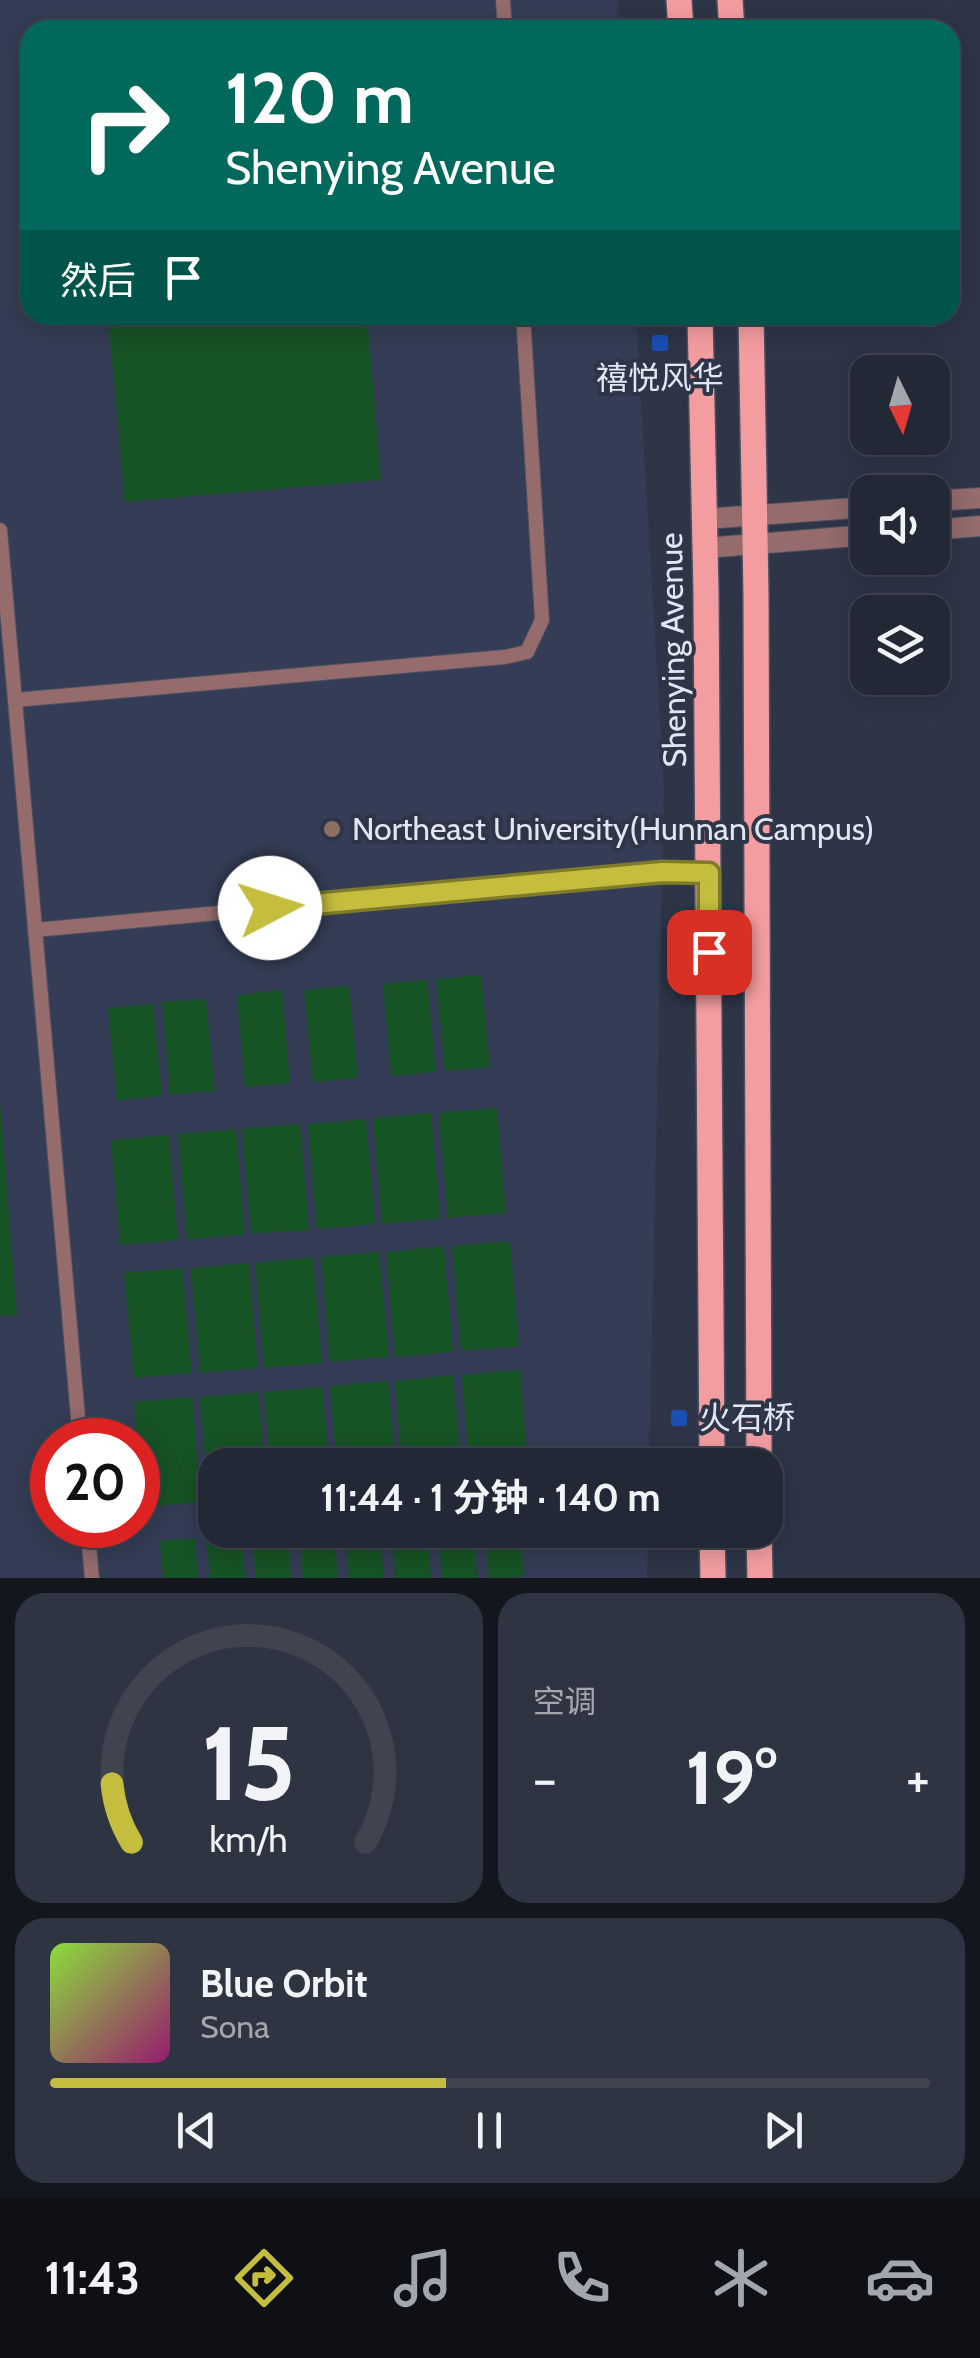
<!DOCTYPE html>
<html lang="zh">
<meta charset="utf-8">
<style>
:root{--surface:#222835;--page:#2e3441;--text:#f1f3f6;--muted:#a2a6ad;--line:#3f4450;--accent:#c4bd3e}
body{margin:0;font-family:Cabin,"Noto Sans SC",sans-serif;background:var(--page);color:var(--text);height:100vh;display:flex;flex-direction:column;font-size:38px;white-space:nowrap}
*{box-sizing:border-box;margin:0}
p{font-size:32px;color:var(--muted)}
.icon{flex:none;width:55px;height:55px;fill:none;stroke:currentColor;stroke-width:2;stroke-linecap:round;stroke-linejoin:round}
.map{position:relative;height:1578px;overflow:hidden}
.details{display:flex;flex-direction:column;gap:15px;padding:15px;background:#13161d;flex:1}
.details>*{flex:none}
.hud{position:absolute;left:20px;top:20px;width:940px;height:305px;border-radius:30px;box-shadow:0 5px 25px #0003,0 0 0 2px var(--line);background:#00695c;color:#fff;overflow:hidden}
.needle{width:65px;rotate:175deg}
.buttons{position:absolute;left:850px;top:355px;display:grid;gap:20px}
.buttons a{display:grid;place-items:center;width:100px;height:100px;border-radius:20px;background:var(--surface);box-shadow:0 5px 25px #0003,0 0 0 2px var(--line);font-size:50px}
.speed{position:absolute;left:30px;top:1418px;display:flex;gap:20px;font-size:50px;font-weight:700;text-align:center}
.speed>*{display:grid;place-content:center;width:130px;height:130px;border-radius:50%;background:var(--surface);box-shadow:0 5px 25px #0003,0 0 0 2px var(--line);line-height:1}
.speed .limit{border:15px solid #d22;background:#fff;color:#111}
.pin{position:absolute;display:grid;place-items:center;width:85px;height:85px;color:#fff;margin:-42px;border-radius:20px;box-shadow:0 5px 15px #0006}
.me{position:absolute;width:110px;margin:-55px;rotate:85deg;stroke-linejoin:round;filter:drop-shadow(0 0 8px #0008)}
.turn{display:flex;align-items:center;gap:35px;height:210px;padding:0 40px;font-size:45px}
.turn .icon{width:130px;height:130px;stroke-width:2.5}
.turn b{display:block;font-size:70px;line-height:85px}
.then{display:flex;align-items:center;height:95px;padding:0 40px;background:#0003;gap:20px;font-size:38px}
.big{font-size:75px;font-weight:700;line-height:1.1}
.details .tile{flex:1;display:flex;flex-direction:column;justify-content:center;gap:15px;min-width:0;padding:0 35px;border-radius:30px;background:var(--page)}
.details .dial{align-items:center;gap:0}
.dial svg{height:260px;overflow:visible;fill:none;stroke:var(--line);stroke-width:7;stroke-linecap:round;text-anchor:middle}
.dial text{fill:var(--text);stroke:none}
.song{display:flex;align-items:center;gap:30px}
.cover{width:120px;height:120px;border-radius:15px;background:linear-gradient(135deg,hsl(90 70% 55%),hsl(320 70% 35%))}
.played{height:10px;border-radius:5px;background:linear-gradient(90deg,var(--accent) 45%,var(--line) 45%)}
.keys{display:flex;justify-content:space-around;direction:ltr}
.heat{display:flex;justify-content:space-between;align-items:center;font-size:55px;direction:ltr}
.details .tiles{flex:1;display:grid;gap:15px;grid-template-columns:1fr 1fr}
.tile:last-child{grid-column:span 2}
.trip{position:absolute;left:198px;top:1448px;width:585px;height:100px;border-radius:30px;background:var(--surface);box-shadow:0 5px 25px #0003,0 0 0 2px var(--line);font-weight:700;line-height:100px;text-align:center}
.menu{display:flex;height:160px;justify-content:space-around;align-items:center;background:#0e1015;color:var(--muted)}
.menu .icon{width:70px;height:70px}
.menu .active{color:var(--accent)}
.menu b{font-size:45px;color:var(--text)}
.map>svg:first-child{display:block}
.built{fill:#343d55;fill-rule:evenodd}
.grass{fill:#165325}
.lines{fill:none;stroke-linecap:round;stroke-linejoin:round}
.service-casing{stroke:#4b5162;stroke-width:16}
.tertiary-casing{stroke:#4b5162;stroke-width:22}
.primary-casing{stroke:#4b5162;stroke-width:28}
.service{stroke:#956b6c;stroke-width:14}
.tertiary{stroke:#956b6c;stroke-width:20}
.primary{stroke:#f39da1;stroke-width:25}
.route-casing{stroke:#7f7b28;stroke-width:25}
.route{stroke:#c4bd3e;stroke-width:18}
.transit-dot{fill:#1a4fb4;stroke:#2e3547;stroke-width:4}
.education-dot{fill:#8d6e63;stroke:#2e3547;stroke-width:4}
.labels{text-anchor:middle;stroke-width:8;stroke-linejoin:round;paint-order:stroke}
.poi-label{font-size:32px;fill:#e1e6f2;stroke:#2e3547;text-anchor:start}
.street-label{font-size:32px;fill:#e1e6f2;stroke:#2e3547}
</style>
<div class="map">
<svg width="980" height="1578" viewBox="0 0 980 1578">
<rect width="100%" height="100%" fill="#2e3547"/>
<!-- built -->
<path class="built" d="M0 0H617L620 30H30V315H636L664 787 649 1465H215V1530H648L647 1578H0ZM52 1440H138V1525H52Z"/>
<!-- grass -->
<g class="grass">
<path d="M108 315H367L381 480 125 502Z"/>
<path d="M481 975 490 1067 445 1071 436 979Z"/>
<path d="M427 980 436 1072 391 1076 383 984Z"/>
<path d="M349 986 358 1078 313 1082 304 990Z"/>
<path d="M282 990 290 1083 245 1087 237 995Z"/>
<path d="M206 999 215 1091 170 1095 162 1002Z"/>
<path d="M153 1004 162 1096 117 1100 108 1008Z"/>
<path d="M0 1102 17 1315 0 1316Z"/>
<path d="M497 1108 506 1213 448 1218 439 1113Z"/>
<path d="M431 1113 440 1219 382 1224 373 1118Z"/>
<path d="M366 1119 375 1224 317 1229 308 1124Z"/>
<path d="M300 1124 309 1230 251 1234 242 1129Z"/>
<path d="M236 1129 245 1234 187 1240 178 1134Z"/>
<path d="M169 1135 178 1240 120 1245 111 1140Z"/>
<path d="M510 1241 519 1346 461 1351 452 1246Z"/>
<path d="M444 1246 453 1352 395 1357 386 1252Z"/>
<path d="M379 1252 389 1357 330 1362 321 1257Z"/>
<path d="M313 1257 322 1363 264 1368 255 1263Z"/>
<path d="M249 1263 258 1368 200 1373 191 1268Z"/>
<path d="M182 1268 192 1373 134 1378 124 1273Z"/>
<path d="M520 1370 528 1465H469L462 1375Z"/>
<path d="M453 1375 461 1465H402L395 1381Z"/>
<path d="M388 1381 396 1465H337L330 1386Z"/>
<path d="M322 1387 329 1465H270L264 1392Z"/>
<path d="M258 1392 265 1465H215V1501L209 1502 200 1397Z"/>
<path d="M192 1397 201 1502 143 1507 134 1402Z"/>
<path d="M299 1530H334L338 1578H303Z"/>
<path d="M345 1530H380L384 1578H349Z"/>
<path d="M392 1530H427L431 1578H396Z"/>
<path d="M438 1530H473L477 1578H442Z"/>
<path d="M484 1530H520L524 1577 489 1578Z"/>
<path d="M287 1531 291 1578H256L252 1534Z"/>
<path d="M241 1534 245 1578H210L206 1537Z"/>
<path d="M195 1538 198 1578H163L160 1541Z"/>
</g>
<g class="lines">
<defs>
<g id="service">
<path d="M503 0 505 30"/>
<path d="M0 530 80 1440"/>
<path d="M15 700 505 657 527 652 542 620 523 315"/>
<path d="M35 930 662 872 709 873"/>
<path d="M87 1525 92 1578"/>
</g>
<g id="tertiary">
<path d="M932 501 980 498"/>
<path d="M704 519 868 507"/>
<path d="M932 530 980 526"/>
<path d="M705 548 868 535"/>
</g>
<g id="primary">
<path d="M679 0 681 30"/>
<path d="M730 0 732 30"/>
<path d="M700 315 706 592 712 1465"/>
<path d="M751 315 756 594 759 1465"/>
<path d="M712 1530 713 1578"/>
<path d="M759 1530 760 1578"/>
</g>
</defs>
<!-- service casing -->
<use href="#service" class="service-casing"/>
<!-- tertiary casing -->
<use href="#tertiary" class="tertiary-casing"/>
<!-- primary casing -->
<use href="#primary" class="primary-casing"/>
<!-- service -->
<use href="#service" class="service"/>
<!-- tertiary -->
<use href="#tertiary" class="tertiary"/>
<!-- primary -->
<use href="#primary" class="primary"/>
</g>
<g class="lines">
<defs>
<path id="route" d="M270 908 662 872 709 873V952"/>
</defs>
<!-- route casing -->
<use href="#route" class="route-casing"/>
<!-- route -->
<use href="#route" class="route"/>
</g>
<!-- markers -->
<g class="transit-dot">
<rect x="650" y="333" width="20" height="20" rx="5"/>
<rect x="669" y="1408" width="20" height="20" rx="5"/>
</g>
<circle class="education-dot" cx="332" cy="829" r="10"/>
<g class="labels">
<!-- poi labels -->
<g class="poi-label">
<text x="660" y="389" text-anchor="middle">禧悦风华</text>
<text x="352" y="840">Northeast University(Hunnan Campus)</text>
<text x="699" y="1429">火石桥</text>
</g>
<!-- street labels -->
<g class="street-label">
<text transform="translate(673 650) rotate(-91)" y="11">Shenying Avenue</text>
</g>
</g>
</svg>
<div class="buttons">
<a><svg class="needle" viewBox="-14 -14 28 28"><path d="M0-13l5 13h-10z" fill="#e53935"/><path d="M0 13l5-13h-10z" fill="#a2a6ad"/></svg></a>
<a><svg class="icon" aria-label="sound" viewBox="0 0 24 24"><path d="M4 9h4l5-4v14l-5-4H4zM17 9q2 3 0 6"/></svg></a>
<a><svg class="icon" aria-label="layers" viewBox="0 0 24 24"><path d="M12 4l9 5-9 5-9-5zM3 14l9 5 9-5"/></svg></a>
</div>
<div class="speed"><div class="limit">20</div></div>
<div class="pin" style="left:709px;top:952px;background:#d93025"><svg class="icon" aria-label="arrive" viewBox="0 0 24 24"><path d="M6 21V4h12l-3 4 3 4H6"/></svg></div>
<svg class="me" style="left:270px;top:908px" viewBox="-20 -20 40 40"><circle r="19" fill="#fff"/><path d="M0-13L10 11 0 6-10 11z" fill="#c4bd3e"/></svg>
<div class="trip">11:44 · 1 分钟 · 140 m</div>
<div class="hud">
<div class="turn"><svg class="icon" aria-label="right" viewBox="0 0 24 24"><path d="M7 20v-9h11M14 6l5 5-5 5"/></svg><div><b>120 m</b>Shenying Avenue</div></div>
<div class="then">然后<svg class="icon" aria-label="arrive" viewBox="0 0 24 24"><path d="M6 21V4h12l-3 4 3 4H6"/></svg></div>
</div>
</div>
<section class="details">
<div class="tiles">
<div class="tile dial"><svg viewBox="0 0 100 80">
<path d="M14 69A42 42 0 1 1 86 69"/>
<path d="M14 69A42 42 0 0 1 8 51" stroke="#c4bd3e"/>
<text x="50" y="56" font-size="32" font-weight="700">15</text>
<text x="50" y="72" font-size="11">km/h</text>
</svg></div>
<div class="tile"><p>空调</p>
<div class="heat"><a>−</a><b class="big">19°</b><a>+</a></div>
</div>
<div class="tile">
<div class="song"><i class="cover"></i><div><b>Blue Orbit</b><p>Sona</p></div></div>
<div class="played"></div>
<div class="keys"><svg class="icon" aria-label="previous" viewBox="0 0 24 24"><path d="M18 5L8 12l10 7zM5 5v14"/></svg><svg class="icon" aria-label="pause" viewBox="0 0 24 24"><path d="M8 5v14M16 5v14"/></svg><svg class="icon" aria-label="next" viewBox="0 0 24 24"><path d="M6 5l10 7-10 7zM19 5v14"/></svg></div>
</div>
</div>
</section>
<nav class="menu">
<b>11:43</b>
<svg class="icon active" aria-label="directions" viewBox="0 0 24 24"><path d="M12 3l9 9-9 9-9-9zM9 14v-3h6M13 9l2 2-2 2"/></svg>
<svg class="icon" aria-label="music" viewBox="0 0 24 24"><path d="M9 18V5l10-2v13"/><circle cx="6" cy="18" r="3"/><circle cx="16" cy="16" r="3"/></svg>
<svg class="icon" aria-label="phone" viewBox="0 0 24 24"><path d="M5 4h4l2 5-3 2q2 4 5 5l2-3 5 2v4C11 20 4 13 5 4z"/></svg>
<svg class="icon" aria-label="climate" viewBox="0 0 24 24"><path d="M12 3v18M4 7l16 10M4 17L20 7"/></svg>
<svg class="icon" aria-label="car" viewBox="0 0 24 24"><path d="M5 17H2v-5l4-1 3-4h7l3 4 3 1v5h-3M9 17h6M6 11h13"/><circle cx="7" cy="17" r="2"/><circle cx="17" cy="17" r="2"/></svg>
</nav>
